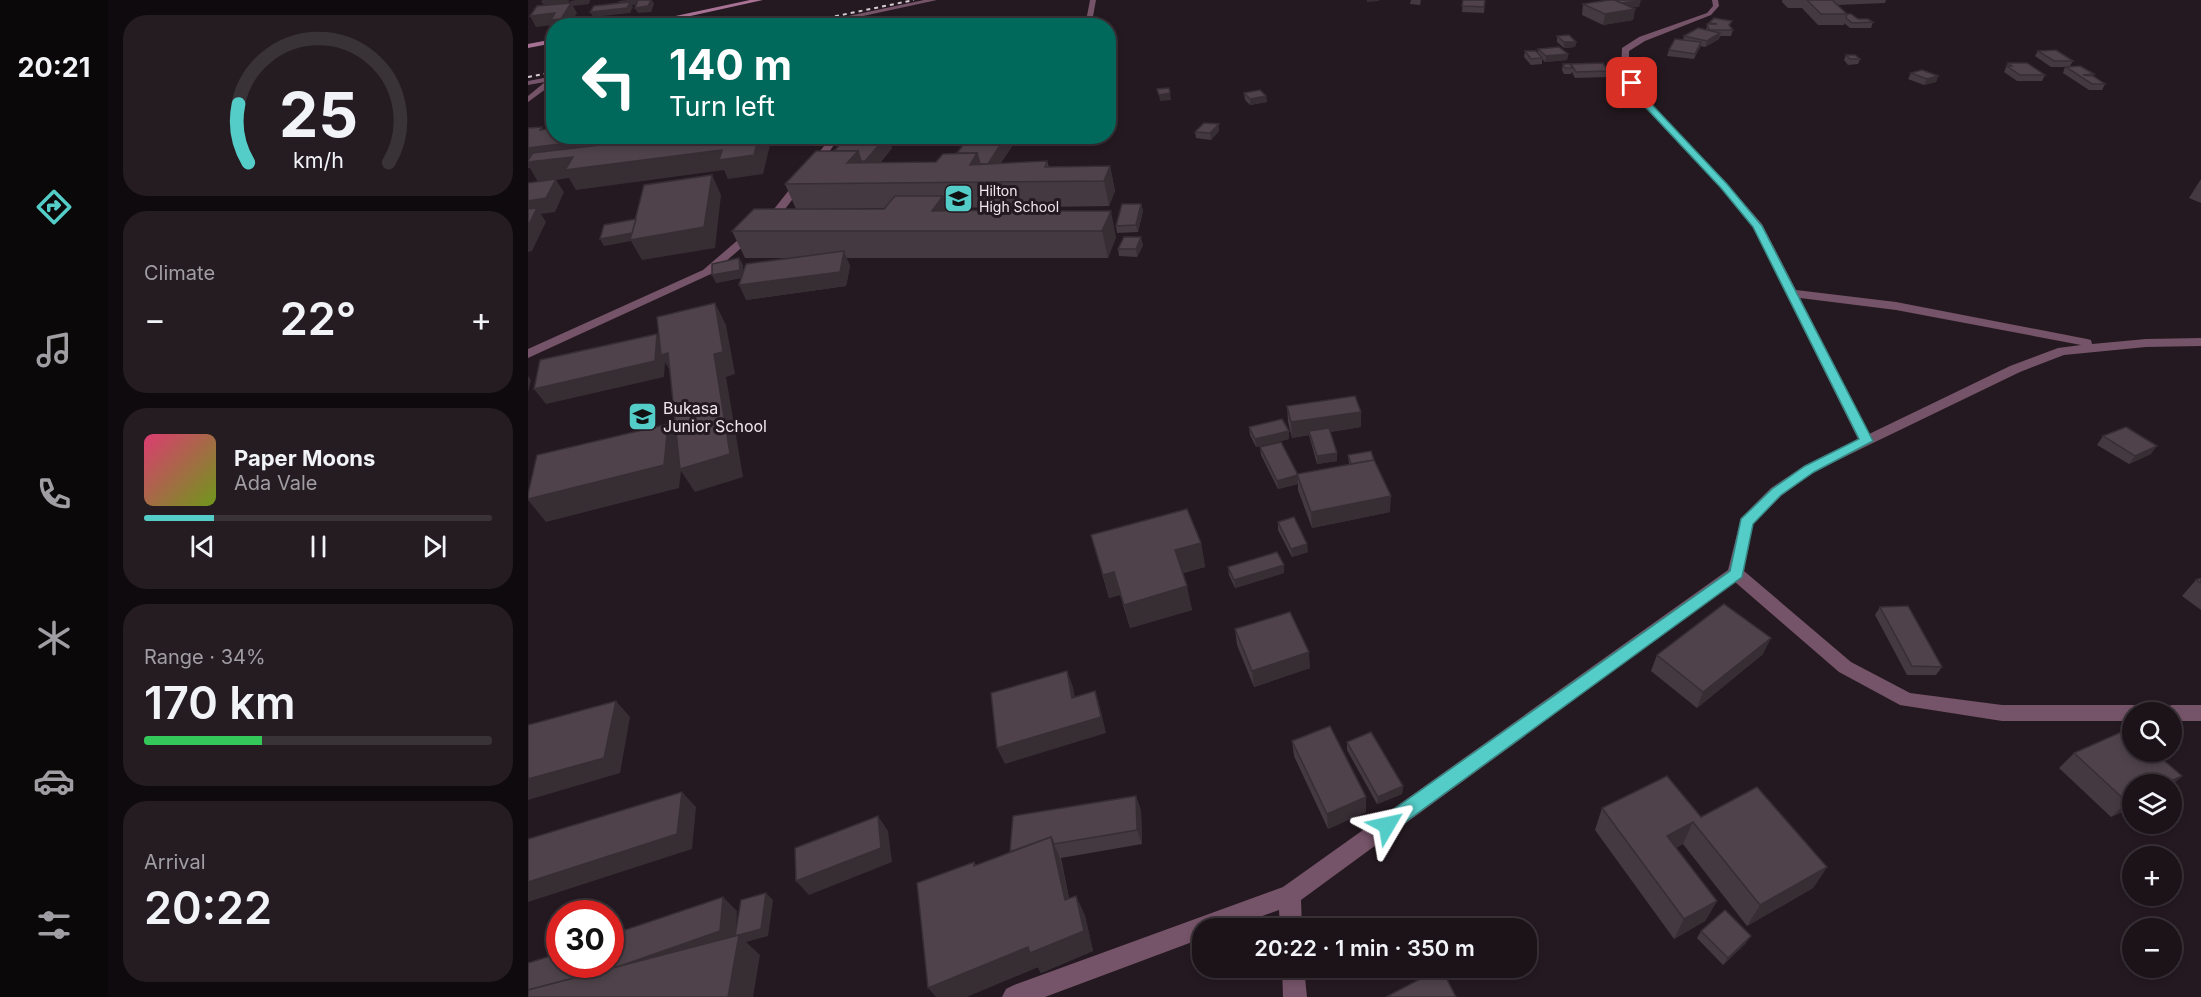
<!DOCTYPE html>
<meta charset="utf-8">
<style>
:root{--surface:#1b1318;--page:#241c21;--text:#f1f3f6;--muted:#a09ea2;--line:#393237;--accent:#54cdc8}
body{margin:0;font-family:Inter,sans-serif;background:var(--page);color:var(--text);height:100vh;display:flex;flex-direction:column;font-size:22px;white-space:nowrap}
*{box-sizing:border-box;margin:0}
p{font-size:20px;color:var(--muted)}
.icon{flex:none;width:33px;height:33px;fill:none;stroke:currentColor;stroke-width:2;stroke-linecap:round;stroke-linejoin:round}
.map{position:relative;flex:1;overflow:hidden}
.panel{display:flex;flex-direction:column;gap:15px;padding:15px;background:#0f0a0d;width:420px}
.panel>*{flex:none}
.hud{position:absolute;left:18px;top:18px;width:570px;height:126px;border-radius:24px;box-shadow:0 3px 9px #0003,0 0 0 2px var(--line);background:#00695c;color:#fff;overflow:hidden}
.fabs{position:absolute;left:1594px;top:702px;display:grid;gap:12px}
.fabs a{display:grid;place-items:center;width:60px;height:60px;border-radius:50%;background:var(--surface);box-shadow:0 3px 9px #0003,0 0 0 2px var(--line);font-size:30px}
.speed{position:absolute;left:18px;top:900px;display:flex;gap:12px;font-size:30px;font-weight:700;text-align:center}
.speed>*{display:grid;place-content:center;width:78px;height:78px;border-radius:50%;background:var(--surface);box-shadow:0 3px 9px #0003,0 0 0 2px var(--line);line-height:1}
.speed .limit{border:9px solid #d22;background:#fff;color:#111}
.pin{position:absolute;display:grid;place-items:center;width:51px;height:51px;color:#fff;margin:-26px;border-radius:12px;box-shadow:0 3px 9px #0006}
.me{position:absolute;width:66px;margin:-33px;rotate:54deg;stroke-linejoin:round;filter:drop-shadow(0 0 4px #0008)}
.turn{display:flex;align-items:center;gap:21px;height:126px;padding:0 24px;font-size:27px}
.turn .icon{width:78px;height:78px;stroke-width:2.5}
.turn b{display:block;font-size:42px;line-height:51px}
.big{font-size:45px;font-weight:600;line-height:1.1}
.panel .card{flex:1;display:flex;flex-direction:column;justify-content:center;gap:9px;min-width:0;padding:0 21px;border-radius:24px;background:var(--page)}
.panel .dial{align-items:center;gap:0}
.dial svg{height:156px;overflow:visible;fill:none;stroke:var(--line);stroke-width:7;stroke-linecap:round;text-anchor:middle}
.dial text{fill:var(--text);stroke:none}
.song{display:flex;align-items:center;gap:18px}
.cover{width:72px;height:72px;border-radius:9px;background:linear-gradient(135deg,hsl(340 70% 55%),hsl(80 70% 35%))}
.played{height:6px;border-radius:3px;background:linear-gradient(90deg,var(--accent) 20%,var(--line) 20%)}
.keys{display:flex;justify-content:space-around;direction:ltr}
.heat{display:flex;justify-content:space-between;align-items:center;font-size:33px;direction:ltr}
.charge{height:9px;border-radius:4px;background:linear-gradient(90deg,#34c759 34%,var(--line) 0)}
.trip{position:absolute;left:664px;top:918px;width:345px;height:60px;border-radius:24px;background:var(--surface);box-shadow:0 3px 9px #0003,0 0 0 2px var(--line);font-weight:600;line-height:60px;text-align:center}
main{display:flex;flex:1;min-height:0}
.menu{display:flex;flex-direction:column;width:108px;justify-content:space-around;align-items:center;background:#0b080a;color:var(--muted)}
.menu .icon{width:42px;height:42px}
.menu .active{color:var(--accent)}
.menu b{font-size:27px;color:var(--text)}
.map>svg:first-child{display:block}
.lines{fill:none;stroke-linecap:round;stroke-linejoin:round}
.street{fill:#755368;fill-rule:evenodd}
.secondary{fill:#a77294;fill-rule:evenodd}
.rail{stroke:#d5cbd1;stroke-width:2;stroke-dasharray:4 4;stroke-linecap:butt}
.wall{fill:#443940;fill-rule:evenodd}
.shaded-wall{fill:#372e34}
.building{fill:#4f424a;stroke:#372e34;stroke-width:1.5}
.route{fill:#54cdc8;stroke:#378582;stroke-width:1.5}
.labels{text-anchor:middle;stroke-width:6;stroke-linejoin:round;paint-order:stroke}
.far-poi-label{font-size:14px;fill:#f1e8ed;stroke:#241920;text-anchor:start}
.poi-label{font-size:16px;fill:#f1e8ed;stroke:#241920;text-anchor:start}
</style>
<main>
<nav class="menu">
<b>20:21</b>
<svg class="icon active" aria-label="directions" viewBox="0 0 24 24"><path d="M12 3l9 9-9 9-9-9zM9 14v-3h6M13 9l2 2-2 2"/></svg>
<svg class="icon" aria-label="music" viewBox="0 0 24 24"><path d="M9 18V5l10-2v13"/><circle cx="6" cy="18" r="3"/><circle cx="16" cy="16" r="3"/></svg>
<svg class="icon" aria-label="phone" viewBox="0 0 24 24"><path d="M5 4h4l2 5-3 2q2 4 5 5l2-3 5 2v4C11 20 4 13 5 4z"/></svg>
<svg class="icon" aria-label="climate" viewBox="0 0 24 24"><path d="M12 3v18M4 7l16 10M4 17L20 7"/></svg>
<svg class="icon" aria-label="car" viewBox="0 0 24 24"><path d="M5 17H2v-5l4-1 3-4h7l3 4 3 1v5h-3M9 17h6M6 11h13"/><circle cx="7" cy="17" r="2"/><circle cx="17" cy="17" r="2"/></svg>
<svg class="icon" aria-label="filters" viewBox="0 0 24 24"><path d="M4 7h16M4 17h16"/><circle cx="9" cy="7" r="2"/><circle cx="15" cy="17" r="2"/></svg>
</nav>
<section class="panel">
<div class="card dial"><svg viewBox="0 0 100 80">
<path d="M14 69A42 42 0 1 1 86 69"/>
<path d="M14 69A42 42 0 0 1 9 39" stroke="#54cdc8"/>
<text x="50" y="56" font-size="32" font-weight="700">25</text>
<text x="50" y="72" font-size="11">km/h</text>
</svg></div>
<div class="card"><p>Climate</p>
<div class="heat"><a>−</a><b class="big">22°</b><a>+</a></div>
</div>
<div class="card">
<div class="song"><i class="cover"></i><div><b>Paper Moons</b><p>Ada Vale</p></div></div>
<div class="played"></div>
<div class="keys"><svg class="icon" aria-label="previous" viewBox="0 0 24 24"><path d="M18 5L8 12l10 7zM5 5v14"/></svg><svg class="icon" aria-label="pause" viewBox="0 0 24 24"><path d="M8 5v14M16 5v14"/></svg><svg class="icon" aria-label="next" viewBox="0 0 24 24"><path d="M6 5l10 7-10 7zM19 5v14"/></svg></div>
</div>
<div class="card"><p>Range · 34%</p><b class="big">170 km</b><div class="charge"></div></div>
<div class="card"><p>Arrival</p><b class="big">20:22</b></div>
</section>
<div class="map">
<svg width="1673" height="997" viewBox="0 0 1673 997">
<rect width="100%" height="100%" fill="#241920"/>
<g class="lines">
<!-- street -->
<g class="street">
<path d="M396 0H409L289 26H273Z"/>
<path d="M562 0H568L564 22 560 26H552L558 21Z"/>
<path d="M1184 0H1190L1191 6 1183 15 1117 41 1101 51V71L1114 95 1199 184 1234 224 1268 290 1368 302 1559 339 1563 340 1564 344 1618 339 1673 338V346L1618 347 1536 355 1492 372 1343 444 1286 472 1253 496 1225 524 1216 571 1323 662 1382 693 1474 705H1605L1612 707 1614 712H1605V721H1474L1372 705 1311 672 1207 582 773 900 774 928H752L751 910 701 928H675V938L517 997H474L478 989 486 985 755 887 1200 570 1213 518 1243 488 1276 466 1330 439 1225 227 1193 188 1108 98 1093 71 1094 48 1111 37 1179 13 1185 6ZM1272 298 1368 310 1553 345 1530 348 1482 366 1341 434Z"/>
<path d="M26 76V83L0 102V96L17 82 0 85V81Z"/>
<path d="M304 136H313L254 213 183 274 0 358V349L175 270 246 209Z"/>
<path d="M1644 705H1673V721H1644V712H1635L1637 707Z"/>
<path d="M754 968H776L779 997H755Z"/>
</g>
<!-- secondary -->
<g class="secondary">
<path d="M222 0H235L117 26H101Z"/>
<path d="M26 39V43L0 48V44Z"/>
</g>
<!-- rail -->
<g class="rail">
<path d="M260 26 386 0"/>
<path d="M0 77 26 72"/>
</g>
</g>
<!-- wall -->
<g class="wall">
<path d="M883 0H893L892 5 882 4Z"/>
<path d="M935 0H957L956 13 934 12Z"/>
<path d="M1254 0H1358L1357 3 1309 5 1318 14 1330 19 1345 22 1343 28H1322L1316 23V25H1290L1274 8H1260L1254 2Z"/>
<path d="M1112 1 1111 7H1103L1107 9 1105 20 1075 25 1054 15 1055 4Z"/>
<path d="M1181 23 1203 26 1202 27 1205 30 1203 36H1192L1191 39 1177 47 1172 46 1166 59 1139 56 1141 50 1155 40 1156 36 1178 30 1179 24H1181Z"/>
<path d="M1029 36 1048 42 1047 47 1036 48 1029 42Z"/>
<path d="M1010 49 1040 54 1039 60 1017 62 1014 59V64L1003 65 996 57 997 51 1010 53Z"/>
<path d="M1510 51 1545 61 1542 66 1566 74 1565 76 1577 84 1574 90H1561L1535 73 1537 67H1523L1507 56Z"/>
<path d="M1318 55 1332 59 1330 64 1320 65 1316 60Z"/>
<path d="M1480 63 1517 75 1514 81H1489L1476 72Z"/>
<path d="M1035 64H1043L1080 71 1079 77 1047 78 1044 72 1043 74H1036L1034 70Z"/>
<path d="M1383 73 1410 76 1408 82 1396 85 1380 79Z"/>
<path d="M716 93 738 96 739 102 722 105 717 100Z"/>
<path d="M691 131 683 140 668 138 667 132Z"/>
<path d="M487 142 472 164 519 161 521 167 582 166 587 191 581 206 520 207 521 211 588 237 580 258H318L322 266 318 286 218 300 213 278 188 283 211 258 215 265V272L267 258H217L204 231 268 209 257 184 306 151 364 148 352 163 408 162 429 153ZM484 207 482 210H419L418 208ZM357 208 356 209H290Z"/>
<path d="M1673 179V203L1661 198Z"/>
<path d="M613 204 615 211 610 232 589 233 588 226Z"/>
<path d="M615 245 609 257 591 256 590 249Z"/>
<path d="M759 406 833 412V427L802 432 809 453V461L789 464 782 439 781 435 764 438 760 422Z"/>
<path d="M721 427 761 439 728 447 722 435Z"/>
<path d="M1575 436 1623 454 1601 464 1569 445Z"/>
<path d="M732 447 769 474 821 464 820 455 847 463 862 512 784 528 770 490V484L750 489 733 455Z"/>
<path d="M750 522 780 552 764 557 750 530Z"/>
<path d="M563 535 673 543 677 567 655 573 664 610 602 628 592 595 581 598Z"/>
<path d="M700 567 756 573 707 588 701 575Z"/>
<path d="M1673 578V610L1654 596 1668 580Z"/>
<path d="M1352 607 1414 667 1408 675H1379L1347 615Z"/>
<path d="M707 629 782 668 726 687 709 645Z"/>
<path d="M1235 654 1169 708 1123 671 1129 655Z"/>
<path d="M764 741 838 812 800 829 766 756Z"/>
<path d="M819 742 875 786 874 794 849 804 819 750Z"/>
<path d="M1546 753 1654 776 1644 785V784L1605 807 1583 817 1531 768Z"/>
<path d="M608 796 613 811 614 844 533 858 541 898 548 896 557 916 565 951 513 973 510 967 438 997H408L446 862 448 865 482 852V851Z"/>
<path d="M1074 808 1173 817 1299 867 1285 888 1219 926 1155 844 1148 848 1189 901 1177 921 1146 939 1067 830Z"/>
<path d="M1173 931 1218 943 1195 965 1169 938Z"/>
</g>
<!-- shaded-wall -->
<g class="shaded-wall">
<path d="M32 0H41V1L40 5 17 8 14 2Z"/>
<path d="M48 0H62L61 4 45 6 49 13 41 26 25 25 8 27 2 16 43 3 42 1Z"/>
<path d="M99 0H114L115 4 104 5 105 7 102 13 65 17 62 12 93 6 90 1Z"/>
<path d="M123 0H124L126 4 123 12 110 13 107 8Z"/>
<path d="M839 0H851V1L839 2Z"/>
<path d="M1112 1 1111 7 1082 9 1083 4Z"/>
<path d="M1107 9 1105 20 1075 25 1077 14Z"/>
<path d="M1192 33 1191 39 1177 47 1179 41Z"/>
<path d="M1036 42H1048L1047 47 1036 48Z"/>
<path d="M1173 42 1172 48 1166 59 1167 54Z"/>
<path d="M1040 54 1039 60 1017 62 1018 56Z"/>
<path d="M1410 76 1408 82 1396 85 1399 79Z"/>
<path d="M642 93 643 100 632 101 631 95Z"/>
<path d="M738 96 739 102 722 105V99Z"/>
<path d="M691 124V131L683 140 682 133Z"/>
<path d="M14 127 25 145 94 136H247V137L239 138 242 145 235 174 200 179 196 170 48 190 41 178 28 180 36 192 27 212 13 214 18 222 4 251 0 252V201L10 182 2 168H0V148Z"/>
<path d="M359 136H360L364 148 342 174 337 161Z"/>
<path d="M478 136H485L487 142 463 177 460 164Z"/>
<path d="M330 151 339 175 319 163Z"/>
<path d="M449 153 456 178 442 165Z"/>
<path d="M582 166 587 191 581 206 576 181Z"/>
<path d="M184 175 193 195 187 248 114 260 103 241 76 246 72 239 114 231Z"/>
<path d="M415 196 423 221 404 211Z"/>
<path d="M613 204 615 211 610 232 608 225Z"/>
<path d="M583 211 588 237 580 258 574 231Z"/>
<path d="M613 237 615 245 609 257 608 249Z"/>
<path d="M316 251 322 266 318 286 218 300 211 285Z"/>
<path d="M211 258 215 265V277L188 283 184 275Z"/>
<path d="M187 303 198 325 207 374 198 377 215 477 167 492 153 471 151 488 18 522 0 500V499L140 424 155 447 186 354Z"/>
<path d="M129 334 140 353 146 378 137 362 136 377 18 404 6 389Z"/>
<path d="M0 376 3 380 0 392Z"/>
<path d="M833 412V427L782 435 781 431V435L764 438 763 422Z"/>
<path d="M761 431V439L728 447 727 439Z"/>
<path d="M1629 446 1623 454 1601 464 1607 456Z"/>
<path d="M809 453V461L789 464V456Z"/>
<path d="M769 475 770 484 750 489 749 481Z"/>
<path d="M863 496 862 512 784 528 783 512Z"/>
<path d="M673 543 677 567 651 573 647 550Z"/>
<path d="M779 544 780 552 764 557 763 549Z"/>
<path d="M756 565V573L707 588 706 580Z"/>
<path d="M586 572 592 595 581 598 575 575Z"/>
<path d="M659 586 664 610 602 628 596 605Z"/>
<path d="M1243 638 1235 654 1169 708 1175 692Z"/>
<path d="M781 652 782 668 726 687 724 671Z"/>
<path d="M539 671 545 687 550 713 544 698Z"/>
<path d="M567 691 572 707 578 733 477 764 469 748Z"/>
<path d="M88 701 102 717 92 773 0 800V779Z"/>
<path d="M1654 776 1644 785V784H1636Z"/>
<path d="M875 786 874 794 849 804 850 797Z"/>
<path d="M154 792 168 807 164 849 0 902V882Z"/>
<path d="M608 796 613 811 614 844 609 830Z"/>
<path d="M838 797V812L800 829 799 814Z"/>
<path d="M1605 799V807L1583 817 1599 802Z"/>
<path d="M350 816 360 831 364 862 281 895 268 881Z"/>
<path d="M1165 822 1155 844 1129 858 1139 836Z"/>
<path d="M523 837 532 858 546 920 537 900Z"/>
<path d="M1299 867 1285 888 1219 926 1232 905Z"/>
<path d="M238 893 245 900 240 936 218 942 232 955 225 997H3L195 897 209 911 208 936Z"/>
<path d="M548 896 557 916 565 951 513 973 510 967 438 997H408L400 988Z"/>
<path d="M1189 901 1177 921 1146 939 1156 919Z"/>
<path d="M1223 936 1218 943 1195 965 1200 958Z"/>
</g>
<!-- building -->
<g class="building">
<path d="M15 0H32L14 2Z"/>
<path d="M110 0H123L120 6 107 8Z"/>
<path d="M935 0H957L956 7 934 6Z"/>
<path d="M1081 0H1087L1107 9 1077 14 1055 4Z"/>
<path d="M1087 0H1110L1112 1 1093 3Z"/>
<path d="M1279 0H1304L1319 14H1293Z"/>
<path d="M102 2 99 8 62 12 66 6Z"/>
<path d="M43 3 33 19 23 20 27 13 2 16 9 6Z"/>
<path d="M1318 14H1323L1330 19H1340L1345 22 1324 23 1318 18 1319 14Z"/>
<path d="M1186 18 1204 21 1201 25 1205 30H1181L1179 24H1189L1181 23Z"/>
<path d="M581 23V28L580 26H552V25Z"/>
<path d="M514 24H534L533 26H513Z"/>
<path d="M481 25H494L493 26H480Z"/>
<path d="M1170 28 1192 33 1179 41 1156 36Z"/>
<path d="M1041 35 1048 42H1036L1029 36Z"/>
<path d="M1147 39 1173 42 1167 54 1141 50Z"/>
<path d="M1031 47 1040 54 1018 56 1010 49Z"/>
<path d="M1528 50 1545 61H1526L1510 51Z"/>
<path d="M997 51H1008L1014 58 1003 59Z"/>
<path d="M1318 55H1327L1332 59H1322Z"/>
<path d="M1075 63 1080 71 1048 72 1043 64Z"/>
<path d="M1480 63H1499L1517 75H1492L1479 66H1484Z"/>
<path d="M1035 64H1042L1044 68H1037Z"/>
<path d="M1552 66 1566 74 1555 75 1565 76 1577 84H1564L1538 67Z"/>
<path d="M1394 70 1410 76 1399 79 1383 73Z"/>
<path d="M641 88 642 93 631 95 629 89Z"/>
<path d="M732 90 738 96 722 99 716 93Z"/>
<path d="M676 123 691 124 682 133 667 132Z"/>
<path d="M14 127 12 130 26 128V136H94L0 148V128Z"/>
<path d="M148 136H231L226 155 191 160 194 150 37 170 45 157 0 162V160L5 153Z"/>
<path d="M320 136H359L337 161H333L330 151H306Z"/>
<path d="M442 136H478L460 164H452L449 153H429Z"/>
<path d="M288 151H330L319 163 408 162 415 154 449 153 442 165 519 161 517 167 582 166 576 181 257 184Z"/>
<path d="M184 175 176 227 102 240 116 185Z"/>
<path d="M28 179 18 198 0 201V183Z"/>
<path d="M367 196H415L404 211 482 210 485 205H519L516 211H583L574 231H204L226 209H356Z"/>
<path d="M594 204H613L608 225 588 226Z"/>
<path d="M9 208 0 226V209Z"/>
<path d="M108 219 104 233 72 239 76 225Z"/>
<path d="M596 237H613L608 249H590Z"/>
<path d="M316 251 312 272 211 285 218 264Z"/>
<path d="M211 258 212 270 184 275V264Z"/>
<path d="M187 303 195 352 186 354 202 454 152 469 140 353 133 355 129 317Z"/>
<path d="M129 334 127 361 6 389 12 360Z"/>
<path d="M827 396 833 412 763 422 759 406Z"/>
<path d="M754 419 761 431 727 439 721 427Z"/>
<path d="M140 424 136 465 0 499V494L9 455Z"/>
<path d="M1598 427 1629 446 1607 456 1575 436Z"/>
<path d="M801 428 809 453 789 456 781 431Z"/>
<path d="M753 442 770 475 749 481 732 447Z"/>
<path d="M843 451 847 463 846 460 823 464 820 455Z"/>
<path d="M846 460 863 496 783 512 769 474Z"/>
<path d="M659 509 673 543 647 550 659 586 596 605 586 572 575 575 563 535Z"/>
<path d="M766 517 779 544 763 549 750 522Z"/>
<path d="M749 552 756 565 706 580 700 567Z"/>
<path d="M1673 578V583L1668 580Z"/>
<path d="M1196 604 1243 638 1175 692 1129 655Z"/>
<path d="M1380 606 1414 667 1384 666 1352 607Z"/>
<path d="M762 612 781 652 724 671 707 629Z"/>
<path d="M539 671 544 698 567 691 573 717 469 748 463 693Z"/>
<path d="M88 701 76 758 0 779V725Z"/>
<path d="M802 726 838 797 799 814 764 741Z"/>
<path d="M1600 729 1605 733V752H1626L1654 776 1636 784H1605V799L1599 802 1546 753Z"/>
<path d="M843 732 875 786 850 797 819 742Z"/>
<path d="M1139 776 1173 817 1229 787 1299 867 1232 905 1165 822 1139 836 1189 901 1156 919 1074 808Z"/>
<path d="M154 792 149 834 0 882V839Z"/>
<path d="M608 796 609 830 526 844 523 837 487 850 482 851 485 816Z"/>
<path d="M350 816 353 848 268 881 267 848Z"/>
<path d="M523 837 537 900 548 896 556 931 502 953 500 947 400 988 389 883 446 862V866Z"/>
<path d="M238 893 233 929 207 936 213 900Z"/>
<path d="M195 897 192 931 92 966 0 990V963L32 953V964H82V935Z"/>
<path d="M1197 910 1223 936 1200 958 1173 931Z"/>
<path d="M211 935 200 997H0V990Z"/>
<path d="M913 968 928 997H858Z"/>
</g>
<!-- route -->
<path class="route" d="M1102 82H1107L1114 94 1199 184 1234 226 1345 441 1286 472 1253 495 1225 524 1214 577 865 831 859 834 852 831 850 825 852 819 1202 571 1213 519 1244 489 1277 466 1331 439 1225 227 1193 188 1108 97Z"/>
<!-- icons -->
<defs>
<symbol id="school-square" viewBox="-11 -11 22 22"><rect x="-9" y="-9" width="18" height="18" rx="4" fill="#54cdc8" stroke="#241920"/><path d="M0-5L7-2L0 1L-7-2ZM-4 1L0 2.5L4 1V4Q0 6-4 4Z" fill="#111"/></symbol>
</defs>
<g fill-rule="evenodd">
<use href="#school-square" x="414" y="182" width="33" height="33"/>
<use href="#school-square" x="98" y="400" width="33" height="33"/>
</g>
<g class="labels">
<!-- far-poi labels -->
<g class="far-poi-label">
<text x="451" y="196">Hilton<tspan x="451" dy="16">High School</tspan></text>
</g>
<!-- poi labels -->
<g class="poi-label">
<text x="135" y="414">Bukasa<tspan x="135" dy="18">Junior School</tspan></text>
</g>
</g>
</svg>
<div class="fabs">
<a><svg class="icon" aria-label="search" viewBox="0 0 24 24"><circle cx="10" cy="10" r="6"/><path d="M15 15l6 6"/></svg></a>
<a><svg class="icon" aria-label="layers" viewBox="0 0 24 24"><path d="M12 4l9 5-9 5-9-5zM3 14l9 5 9-5"/></svg></a>
<a>+</a>
<a>−</a>
</div>
<div class="speed"><div class="limit">30</div></div>
<div class="pin" style="left:1104px;top:83px;background:#d93025"><svg class="icon" aria-label="arrive" viewBox="0 0 24 24"><path d="M6 21V4h12l-3 4 3 4H6"/></svg></div>
<svg class="me" style="left:859px;top:825px" viewBox="-20 -20 40 40"><path d="M0-17L14 15 0 8-14 15z" fill="#54cdc8" stroke="#fff" stroke-width="4"/></svg>
<div class="trip">20:22 · 1 min · 350 m</div>
<div class="hud">
<div class="turn"><svg class="icon" aria-label="left" viewBox="0 0 24 24"><path d="M17 20v-9H6M10 6l-5 5 5 5"/></svg><div><b>140 m</b>Turn left</div></div>
</div>
</div>
</main>
